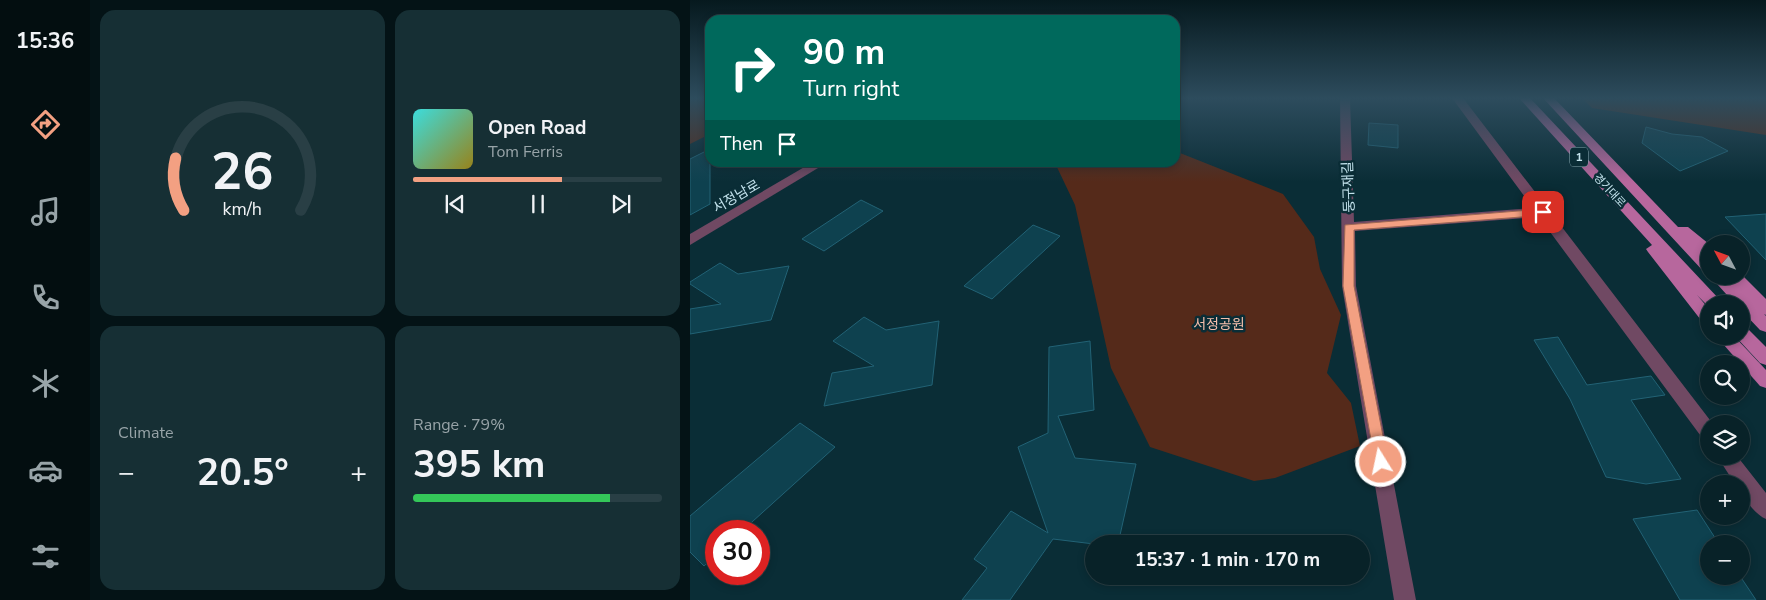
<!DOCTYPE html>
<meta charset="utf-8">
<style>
:root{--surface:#082228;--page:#162f34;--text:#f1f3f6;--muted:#98a4a8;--line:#293f45;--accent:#f3a082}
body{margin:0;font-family:"Nunito Sans","Noto Sans KR",sans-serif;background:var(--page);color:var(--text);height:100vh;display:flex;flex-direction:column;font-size:19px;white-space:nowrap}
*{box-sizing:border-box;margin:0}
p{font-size:16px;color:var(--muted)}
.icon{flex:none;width:28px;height:28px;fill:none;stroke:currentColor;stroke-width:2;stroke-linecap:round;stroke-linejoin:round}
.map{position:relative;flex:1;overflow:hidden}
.panel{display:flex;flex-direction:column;gap:10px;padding:10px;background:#041316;width:600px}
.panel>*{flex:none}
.banner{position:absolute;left:15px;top:15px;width:475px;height:152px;border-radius:15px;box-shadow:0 2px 8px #0003,0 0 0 1px var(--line);background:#00695c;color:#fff;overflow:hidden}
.needle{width:32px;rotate:311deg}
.tools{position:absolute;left:1010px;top:235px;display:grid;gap:10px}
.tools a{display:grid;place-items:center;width:50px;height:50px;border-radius:50%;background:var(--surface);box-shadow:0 2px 8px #0003,0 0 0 1px var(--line);font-size:25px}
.speed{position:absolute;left:15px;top:520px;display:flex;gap:10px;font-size:25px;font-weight:700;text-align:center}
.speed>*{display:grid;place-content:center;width:65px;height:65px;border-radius:50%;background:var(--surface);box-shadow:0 2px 8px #0003,0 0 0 1px var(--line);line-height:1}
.speed .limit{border:8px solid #d22;background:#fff;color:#111}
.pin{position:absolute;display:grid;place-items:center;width:42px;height:42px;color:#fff;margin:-21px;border-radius:10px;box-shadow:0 2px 8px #0006}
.me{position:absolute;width:55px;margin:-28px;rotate:350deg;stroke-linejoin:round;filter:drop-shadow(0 0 4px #0008)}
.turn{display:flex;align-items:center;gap:18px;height:105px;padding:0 15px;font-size:22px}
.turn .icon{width:65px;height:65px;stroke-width:2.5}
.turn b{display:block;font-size:35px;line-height:42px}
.then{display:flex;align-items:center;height:48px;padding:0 15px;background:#0003;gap:10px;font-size:19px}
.big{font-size:38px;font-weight:700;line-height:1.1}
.panel .widget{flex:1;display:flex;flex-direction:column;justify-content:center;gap:8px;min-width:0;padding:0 18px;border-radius:15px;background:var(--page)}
.panel .dial{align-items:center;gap:0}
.dial svg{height:130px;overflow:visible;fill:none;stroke:var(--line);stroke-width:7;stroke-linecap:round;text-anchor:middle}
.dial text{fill:var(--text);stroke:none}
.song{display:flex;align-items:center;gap:15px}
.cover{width:60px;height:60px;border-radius:8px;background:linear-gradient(135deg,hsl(180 70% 55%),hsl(50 70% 35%))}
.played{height:5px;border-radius:2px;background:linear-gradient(90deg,var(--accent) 60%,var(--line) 60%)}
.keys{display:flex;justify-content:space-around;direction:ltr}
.heat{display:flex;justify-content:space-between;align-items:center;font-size:28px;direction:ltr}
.charge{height:8px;border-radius:4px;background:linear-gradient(90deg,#34c759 79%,var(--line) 0)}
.panel .tiles{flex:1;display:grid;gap:10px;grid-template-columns:repeat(2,1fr)}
.trip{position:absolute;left:395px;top:535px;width:285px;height:50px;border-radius:25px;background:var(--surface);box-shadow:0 2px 8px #0003,0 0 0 1px var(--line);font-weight:700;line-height:50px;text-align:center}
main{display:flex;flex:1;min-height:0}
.tabs{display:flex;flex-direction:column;width:90px;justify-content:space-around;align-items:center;background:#030e10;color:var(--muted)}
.tabs .icon{width:35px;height:35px}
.tabs .active{color:var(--accent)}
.tabs b{font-size:22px;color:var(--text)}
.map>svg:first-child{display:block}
.green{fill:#552a1a}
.building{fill:#0e414f;stroke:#226275}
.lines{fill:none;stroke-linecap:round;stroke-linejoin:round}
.street{fill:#704963;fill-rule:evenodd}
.primary{fill:#b7679d;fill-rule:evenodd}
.route{fill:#f3a082;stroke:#9e6854}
.labels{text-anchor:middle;stroke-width:5;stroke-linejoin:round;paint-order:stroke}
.far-street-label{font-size:11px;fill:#c3e2ec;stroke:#0a2d36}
.shield{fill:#0a2d36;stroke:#8cacb5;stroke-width:1}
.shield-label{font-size:12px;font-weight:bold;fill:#c3e2ec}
.street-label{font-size:14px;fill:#c3e2ec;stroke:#0a2d36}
.park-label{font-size:14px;fill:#f5beab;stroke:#0a2d36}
</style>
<main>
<nav class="tabs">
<b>15:36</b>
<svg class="icon active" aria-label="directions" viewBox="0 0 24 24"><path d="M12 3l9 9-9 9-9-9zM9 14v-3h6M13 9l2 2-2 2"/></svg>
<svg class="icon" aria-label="music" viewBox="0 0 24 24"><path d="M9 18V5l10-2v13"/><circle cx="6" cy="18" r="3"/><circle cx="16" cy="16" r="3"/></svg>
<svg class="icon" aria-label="phone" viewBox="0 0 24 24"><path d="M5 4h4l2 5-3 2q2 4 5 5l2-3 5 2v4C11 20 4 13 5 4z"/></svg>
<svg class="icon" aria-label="climate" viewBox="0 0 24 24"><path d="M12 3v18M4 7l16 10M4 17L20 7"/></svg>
<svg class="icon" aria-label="car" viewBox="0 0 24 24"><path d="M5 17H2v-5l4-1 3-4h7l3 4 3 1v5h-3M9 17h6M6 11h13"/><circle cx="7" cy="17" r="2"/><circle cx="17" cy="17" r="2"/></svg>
<svg class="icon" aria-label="filters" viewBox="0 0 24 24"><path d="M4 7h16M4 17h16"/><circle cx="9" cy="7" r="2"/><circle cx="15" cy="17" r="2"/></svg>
</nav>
<section class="panel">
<div class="tiles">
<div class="widget dial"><svg viewBox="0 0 100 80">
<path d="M14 69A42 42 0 1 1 86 69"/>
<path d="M14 69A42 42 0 0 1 9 37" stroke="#f3a082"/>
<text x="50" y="56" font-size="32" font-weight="700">26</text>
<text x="50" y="72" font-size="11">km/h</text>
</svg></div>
<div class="widget">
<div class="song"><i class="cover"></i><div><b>Open Road</b><p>Tom Ferris</p></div></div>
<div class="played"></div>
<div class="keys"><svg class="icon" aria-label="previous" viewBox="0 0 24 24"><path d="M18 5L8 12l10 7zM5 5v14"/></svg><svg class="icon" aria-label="pause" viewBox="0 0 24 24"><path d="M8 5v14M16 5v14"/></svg><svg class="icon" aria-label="next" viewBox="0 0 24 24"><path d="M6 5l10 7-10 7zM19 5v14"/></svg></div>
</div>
<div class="widget"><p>Climate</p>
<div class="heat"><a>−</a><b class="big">20.5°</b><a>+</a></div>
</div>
<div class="widget"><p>Range · 79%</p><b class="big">395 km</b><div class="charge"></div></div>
</div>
</section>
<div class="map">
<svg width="1076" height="600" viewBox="0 0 1076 600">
<rect width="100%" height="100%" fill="#0a2d36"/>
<!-- green -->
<g class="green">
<path d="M0 98H20V134L0 144Z"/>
<path d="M892 98H1076V135L902 108Z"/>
<path d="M485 151 593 194 624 237 630 269 651 315 637 373 661 403 670 446 585 478 564 481 460 447 421 368 385 205 365 163 485 162Z"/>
</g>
<!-- building -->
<g class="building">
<path d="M679 123 708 125V148L678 145Z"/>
<path d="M956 127 982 134 1012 137 1038 151 990 171 952 143Z"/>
<path d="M20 149V204L0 215V159Z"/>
<path d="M171 200 193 211 134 251 112 239Z"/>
<path d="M1076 214V260L1035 217Z"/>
<path d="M343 225 370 236 302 299 274 286Z"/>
<path d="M30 263 48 274 99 266 81 320 0 334V309L31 304 0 284V282Z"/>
<path d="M174 317 196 330 249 321 242 385 134 406 142 373 184 366 143 341Z"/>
<path d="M868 337 897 385 961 376 975 395 941 400 991 479 956 484 916 477 880 399 844 340Z"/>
<path d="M400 341 404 410 368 416 385 458 446 464 428 544H404L363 539 320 600H272L297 568 284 559 321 511 358 533 328 447 358 433 359 347Z"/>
<path d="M110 423 145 447 52 531H26V555L14 566 0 552V516Z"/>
<path d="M1007 510 1029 544H1019V576H1050L1066 600H990L943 519Z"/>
</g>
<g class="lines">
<!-- street -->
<g class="street">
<path d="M650 98H660L664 222 843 208 762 98H773L1023 424H1019V441L1013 439 849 217 665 231 666 286 726 600H704L652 286Z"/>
<path d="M123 162H138L0 245V234Z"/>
<path d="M1027 456H1047L1076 493V519C1064 514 1051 496 1051 484H1045Z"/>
</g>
<!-- primary -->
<g class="primary">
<path d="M829 98H840L1030 300 1032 304H1019V307L1007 295 1019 309V326L1014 324 958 252 956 249 962 245Z"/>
<path d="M853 98H864L988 227H998L1019 244V256L1015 255 1019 259V273L1014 272Z"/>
<path d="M1051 274 1076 299V315L1074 314 1076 316V332L1070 330 1051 310V304H1045L1020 276H1036L1038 278 1037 276H1051Z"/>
<path d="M1051 326 1057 328 1076 347V365L1070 363 1045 336H1051Z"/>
<path d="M1026 336H1044L1076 370V388L1070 386Z"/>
</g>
</g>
<!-- sky -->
<linearGradient id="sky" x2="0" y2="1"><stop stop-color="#06191e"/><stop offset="0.54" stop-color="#2d4c5d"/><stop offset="1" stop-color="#2d4c5d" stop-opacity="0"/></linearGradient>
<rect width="1076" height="182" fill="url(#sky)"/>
<!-- route -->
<path class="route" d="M853 209 857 210V215L664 230V286L698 462 696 467 691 469 686 467 653 286 655 225Z"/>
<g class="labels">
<!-- far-street labels -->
<g class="far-street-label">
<text transform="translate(920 190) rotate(47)" y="4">경기대로</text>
</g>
<!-- shield labels -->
<rect class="shield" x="880" y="147.5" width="18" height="19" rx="4"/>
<g class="shield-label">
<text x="889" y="161">1</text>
</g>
<!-- street labels -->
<g class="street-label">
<text transform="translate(658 187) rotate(-92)" y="5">둥구재길</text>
<text transform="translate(46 196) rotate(-30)" y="5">서정남로</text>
</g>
<!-- park labels -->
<g class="park-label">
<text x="529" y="329">서정공원</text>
</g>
</g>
</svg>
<div class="tools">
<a><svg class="needle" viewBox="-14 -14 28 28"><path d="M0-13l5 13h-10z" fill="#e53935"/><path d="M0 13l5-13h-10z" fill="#98a4a8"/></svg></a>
<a><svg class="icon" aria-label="sound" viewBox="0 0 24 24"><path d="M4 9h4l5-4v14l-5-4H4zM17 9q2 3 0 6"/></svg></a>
<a><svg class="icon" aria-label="search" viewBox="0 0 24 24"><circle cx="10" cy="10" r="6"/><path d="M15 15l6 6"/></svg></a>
<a><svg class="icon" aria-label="layers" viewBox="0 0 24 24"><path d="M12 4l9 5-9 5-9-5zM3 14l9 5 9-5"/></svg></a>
<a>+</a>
<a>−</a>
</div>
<div class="speed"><div class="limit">30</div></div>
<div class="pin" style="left:853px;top:212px;background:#d93025"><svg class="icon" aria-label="arrive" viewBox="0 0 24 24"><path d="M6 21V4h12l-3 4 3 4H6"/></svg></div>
<svg class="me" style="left:691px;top:462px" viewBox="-20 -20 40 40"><circle r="17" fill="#f3a082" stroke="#fff" stroke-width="3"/><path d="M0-11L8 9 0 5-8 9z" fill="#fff"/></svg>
<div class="trip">15:37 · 1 min · 170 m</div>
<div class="banner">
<div class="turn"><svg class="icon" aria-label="right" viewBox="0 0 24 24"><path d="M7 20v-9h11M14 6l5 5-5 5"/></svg><div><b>90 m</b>Turn right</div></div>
<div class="then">Then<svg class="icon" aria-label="arrive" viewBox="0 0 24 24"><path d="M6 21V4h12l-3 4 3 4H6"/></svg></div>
</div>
</div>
</main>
